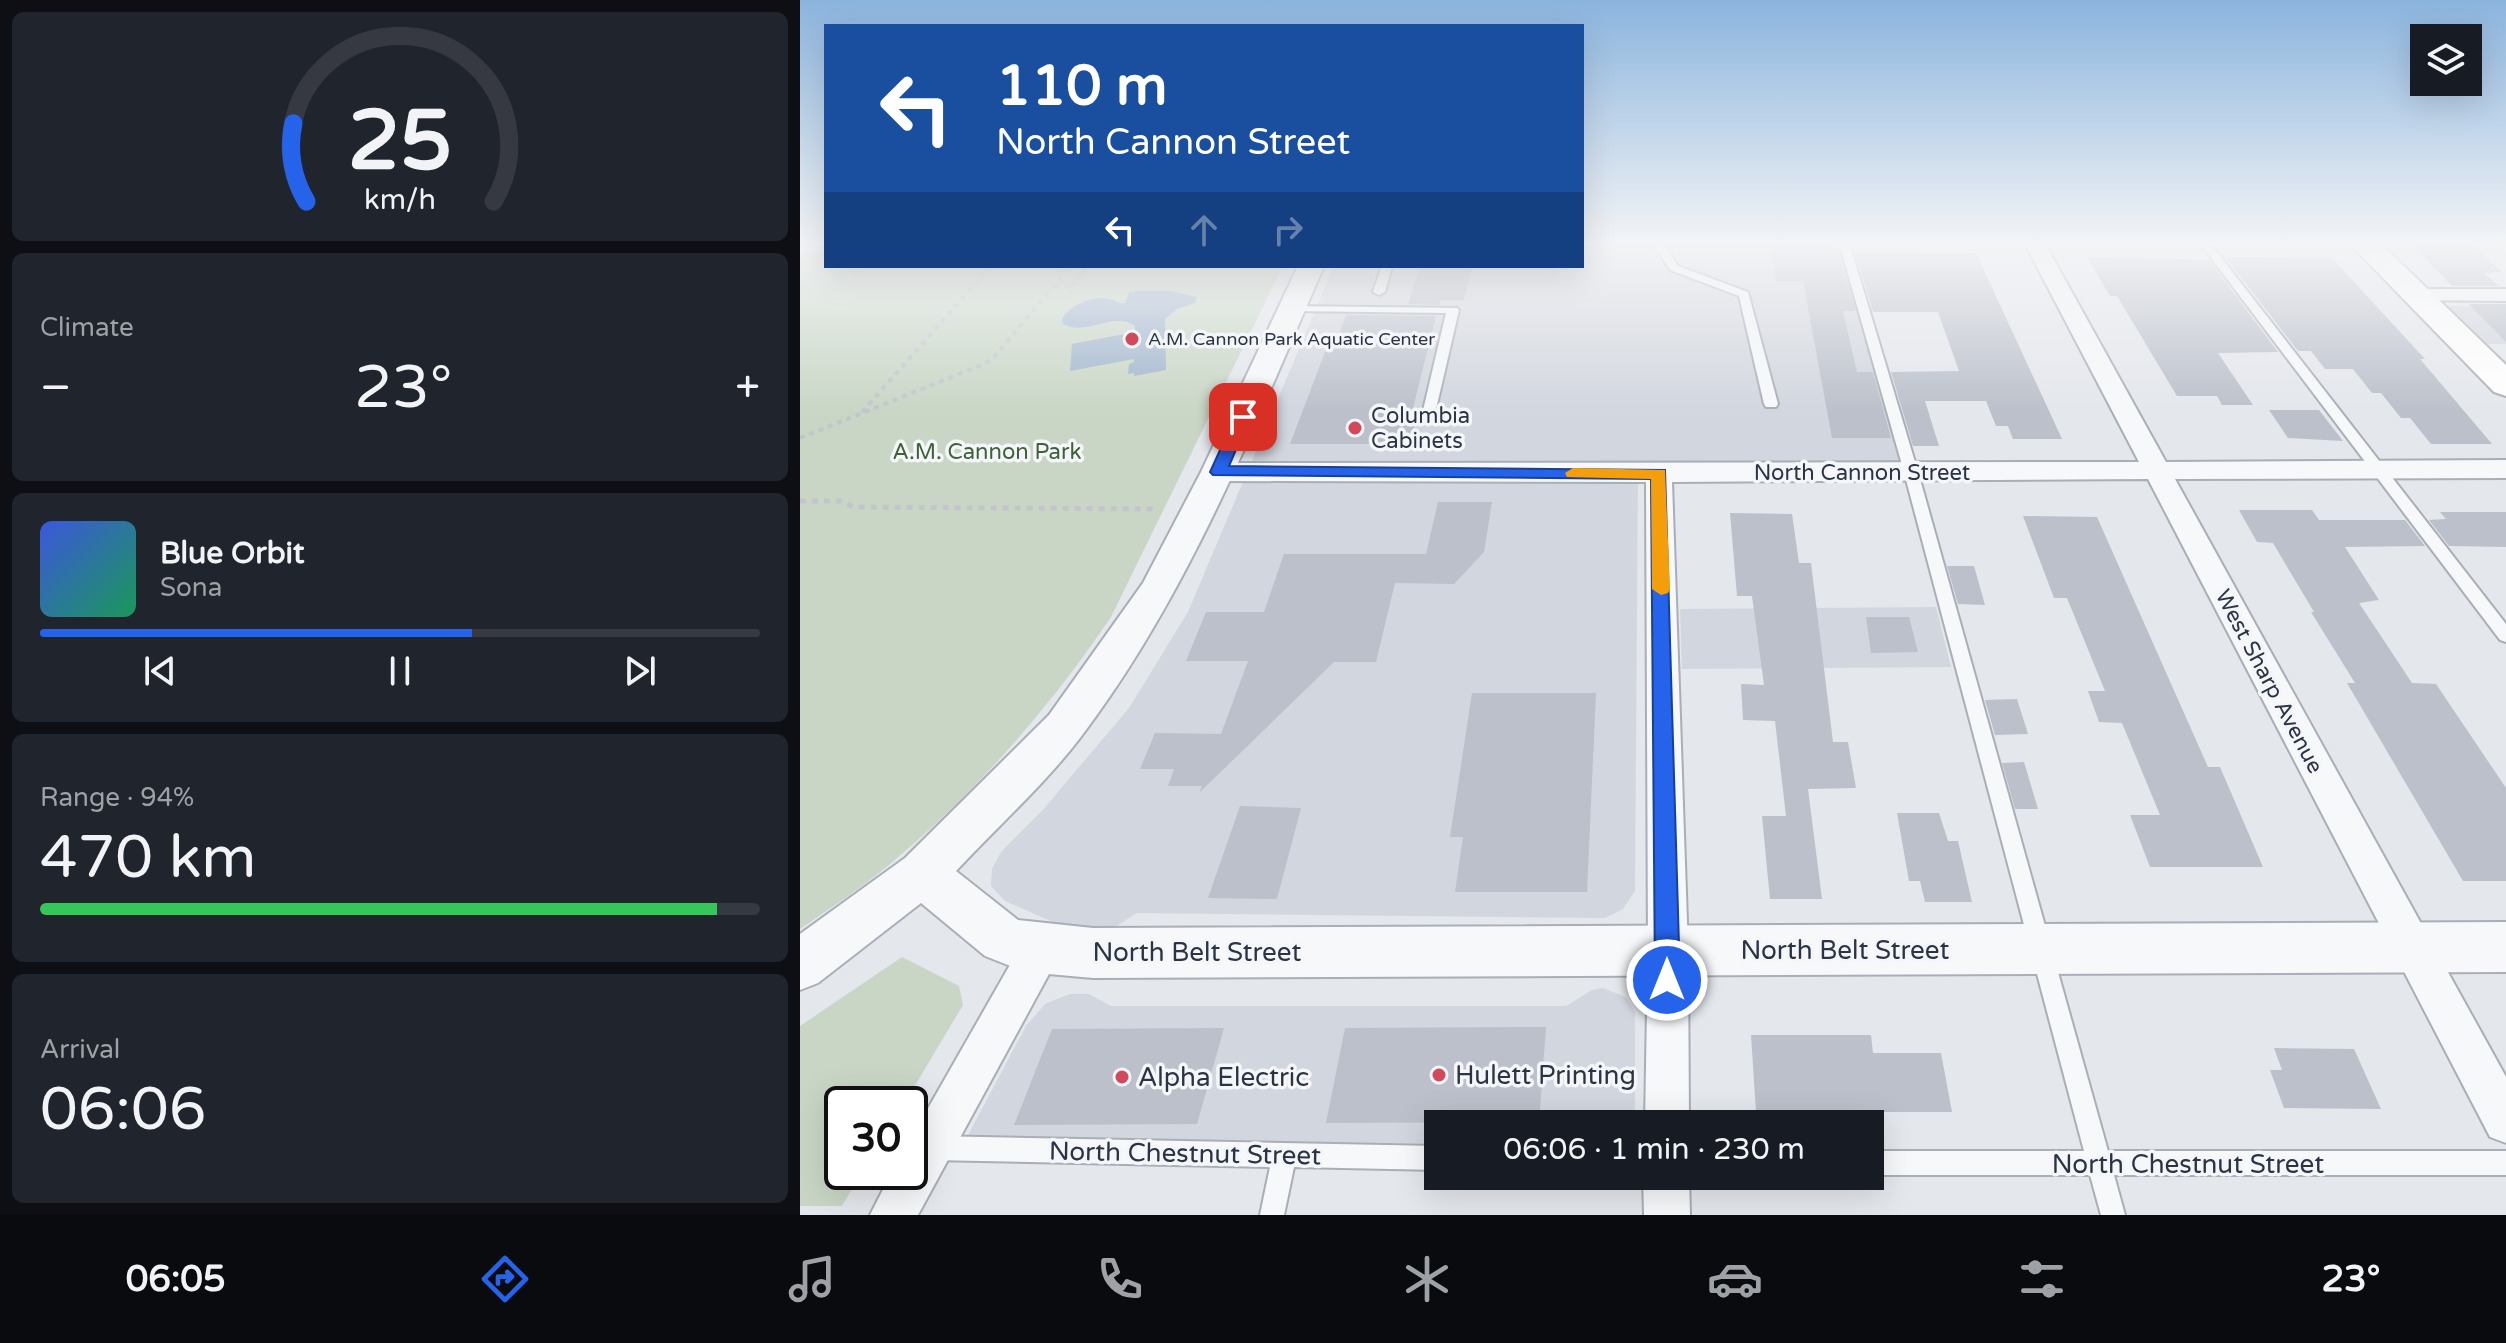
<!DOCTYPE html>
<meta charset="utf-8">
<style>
:root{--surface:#171b24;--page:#20242c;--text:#f1f3f6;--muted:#9ea1a6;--line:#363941;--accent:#2563eb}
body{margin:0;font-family:"Varela Round",sans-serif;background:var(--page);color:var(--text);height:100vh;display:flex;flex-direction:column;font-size:30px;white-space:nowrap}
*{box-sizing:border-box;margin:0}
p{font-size:26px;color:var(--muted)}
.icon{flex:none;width:44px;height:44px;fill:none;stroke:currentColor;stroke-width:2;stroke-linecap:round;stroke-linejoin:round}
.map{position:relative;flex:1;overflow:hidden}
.sheet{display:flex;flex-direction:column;gap:12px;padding:12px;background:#0d0f14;width:800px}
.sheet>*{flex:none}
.guide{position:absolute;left:24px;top:24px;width:760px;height:244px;border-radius:0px;box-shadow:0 8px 32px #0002;background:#1a4fa0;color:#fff;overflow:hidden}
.tools{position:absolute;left:1610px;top:24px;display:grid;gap:16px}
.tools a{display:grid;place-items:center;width:72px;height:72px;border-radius:0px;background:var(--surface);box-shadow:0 8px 32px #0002;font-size:40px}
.speed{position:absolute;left:24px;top:1086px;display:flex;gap:16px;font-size:40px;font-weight:700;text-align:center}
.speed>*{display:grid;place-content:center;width:104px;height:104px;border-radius:50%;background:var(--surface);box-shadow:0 8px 32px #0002;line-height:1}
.speed .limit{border:4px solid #111;border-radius:12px;background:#fff;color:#111}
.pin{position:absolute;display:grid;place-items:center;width:68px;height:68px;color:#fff;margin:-34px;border-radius:16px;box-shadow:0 4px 12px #0006}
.me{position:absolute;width:88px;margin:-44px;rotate:0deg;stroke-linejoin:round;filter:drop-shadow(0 0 6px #0008)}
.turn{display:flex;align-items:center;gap:28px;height:168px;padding:0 40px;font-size:36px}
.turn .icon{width:104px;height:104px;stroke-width:2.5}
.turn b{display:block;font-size:56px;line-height:68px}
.lanes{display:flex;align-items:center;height:76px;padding:0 40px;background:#0003;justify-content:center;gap:40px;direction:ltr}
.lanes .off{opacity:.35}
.big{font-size:60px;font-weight:600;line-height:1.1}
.sheet .tile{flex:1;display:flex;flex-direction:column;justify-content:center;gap:12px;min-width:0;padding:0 28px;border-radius:12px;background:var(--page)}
.sheet .dial{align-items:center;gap:0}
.dial svg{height:208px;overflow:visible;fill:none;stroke:var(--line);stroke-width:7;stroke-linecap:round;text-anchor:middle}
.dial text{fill:var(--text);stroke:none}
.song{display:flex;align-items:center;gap:24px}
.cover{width:96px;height:96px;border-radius:12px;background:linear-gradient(135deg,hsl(230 70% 55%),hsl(150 70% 35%))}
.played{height:8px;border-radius:4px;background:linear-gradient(90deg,var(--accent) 60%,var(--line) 60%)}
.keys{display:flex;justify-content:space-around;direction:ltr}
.heat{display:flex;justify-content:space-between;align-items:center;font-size:44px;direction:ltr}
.charge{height:12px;border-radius:6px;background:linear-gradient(90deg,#34c759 94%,var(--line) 0)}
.trip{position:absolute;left:624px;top:1110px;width:460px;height:80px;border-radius:0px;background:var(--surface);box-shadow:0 8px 32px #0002;font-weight:600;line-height:80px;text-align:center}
.menu{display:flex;height:128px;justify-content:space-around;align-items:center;background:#090b0e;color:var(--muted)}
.menu .icon{width:56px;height:56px}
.menu .current{color:var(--accent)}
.menu b{font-size:36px;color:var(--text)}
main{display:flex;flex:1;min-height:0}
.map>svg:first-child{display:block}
.built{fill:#d2d6de}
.green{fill:#c9d6c5}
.water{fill:#9fb4cc}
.building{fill:#bbc0ca}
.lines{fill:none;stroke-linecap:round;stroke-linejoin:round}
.service-casing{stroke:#a9aeb7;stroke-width:4}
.minor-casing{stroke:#a9aeb7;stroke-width:4}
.tertiary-casing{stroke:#a9aeb7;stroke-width:4}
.secondary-casing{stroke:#a9aeb7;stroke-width:4}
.path-far1{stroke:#c2c5cb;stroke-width:4;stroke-dasharray:5 5;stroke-linecap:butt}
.path{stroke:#c2c5cb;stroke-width:5;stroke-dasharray:6 6;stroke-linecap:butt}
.service{fill:#f7f8fa;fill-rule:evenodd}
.minor{fill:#f7f8fa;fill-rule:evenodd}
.tertiary{fill:#f7f8fa;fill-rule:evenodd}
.secondary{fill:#fff;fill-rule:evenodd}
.route{fill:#2563eb;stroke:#184099;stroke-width:2}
.slow{fill:#f59e0b}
.poi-dot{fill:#d1495b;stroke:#f4f6f9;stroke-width:3}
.labels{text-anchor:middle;stroke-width:7;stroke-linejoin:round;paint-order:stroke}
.far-poi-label{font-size:18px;fill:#2b3445;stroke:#f4f6f9;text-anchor:start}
.poi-label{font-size:22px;fill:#2b3445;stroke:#f4f6f9;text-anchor:start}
.park-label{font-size:22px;fill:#3f6138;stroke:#f4f6f9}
.street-label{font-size:22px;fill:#2b3445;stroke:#f4f6f9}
.near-street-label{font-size:26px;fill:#2b3445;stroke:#f4f6f9}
.near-poi-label{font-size:26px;fill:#2b3445;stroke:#f4f6f9;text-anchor:start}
</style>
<main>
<section class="sheet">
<div class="tile dial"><svg viewBox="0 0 100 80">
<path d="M14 69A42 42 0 1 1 86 69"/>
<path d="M14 69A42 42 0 0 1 9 39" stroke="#2563eb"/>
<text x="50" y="56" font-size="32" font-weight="700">25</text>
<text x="50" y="72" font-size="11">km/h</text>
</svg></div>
<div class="tile"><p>Climate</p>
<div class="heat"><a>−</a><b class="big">23°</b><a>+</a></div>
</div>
<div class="tile">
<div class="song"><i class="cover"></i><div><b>Blue Orbit</b><p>Sona</p></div></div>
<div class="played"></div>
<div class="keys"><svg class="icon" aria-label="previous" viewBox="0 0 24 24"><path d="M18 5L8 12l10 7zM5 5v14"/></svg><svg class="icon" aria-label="pause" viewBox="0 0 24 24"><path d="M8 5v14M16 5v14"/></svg><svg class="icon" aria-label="next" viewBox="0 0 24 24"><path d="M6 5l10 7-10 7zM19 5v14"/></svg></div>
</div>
<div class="tile"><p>Range · 94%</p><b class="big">470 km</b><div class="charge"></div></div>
<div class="tile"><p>Arrival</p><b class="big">06:06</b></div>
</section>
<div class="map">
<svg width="1706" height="1215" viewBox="0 0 1706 1215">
<rect width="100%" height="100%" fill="#e4e7ec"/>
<!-- built -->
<g class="built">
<path d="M782 242H1041L1099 461 838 464 835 891 823 909 805 918 337 913 312 929 264 927 205 901 191 886 192 869 201 852 242 811 329 708 388 612 534 266H782Z"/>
<path d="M1647 306H1706V344H1685Z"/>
<path d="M1136 607 1151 667 882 669 880 609Z"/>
<path d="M803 988 826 997 835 1012V1124H638V1144L167 1137 226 1026 245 1004 270 994H289L311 1006H766L792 990Z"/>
</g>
<!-- green -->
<g class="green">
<path d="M26 243V266H483L311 617C249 709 175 793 90 864 62 888 30 908 0 929V248Z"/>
<path d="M102 957 159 986 163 1005 104 1104H42V1172H62L42 1206H0V1026Z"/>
</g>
<!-- water -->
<path class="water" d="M336 291H370L397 297 395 303 377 309 365 319 366 370 334 376V373L328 374 329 364 334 362V359L270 371 272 344 335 332V326C314 310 287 337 263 324L262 318C272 304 295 294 312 300 317 302 320 304 325 303L329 293Z"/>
<!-- building -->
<g class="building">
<path d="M1609 242 1671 244 1702 272 1684 273 1699 286H1652Z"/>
<path d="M971 250 1039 252 1056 311H1043L1057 372H1073L1091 438H1032L1003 281H976Z"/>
<path d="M1055 252 1176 253 1262 439H1213L1208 426H1196L1186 401H1125L1139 446H1113L1091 372 1159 371 1138 312H1073Z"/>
<path d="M1287 257 1409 260 1478 352 1418 353 1453 405H1422L1417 396H1377L1317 296H1310Z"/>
<path d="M1425 257 1532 258 1625 359H1620L1692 444H1631L1610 418H1601L1581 393H1572L1553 369H1525L1511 351H1498Z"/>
<path d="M620 266H672L664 300H640L639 305 608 304Z"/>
<path d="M1669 304H1706V342Z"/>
<path d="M546 315 636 316 612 412H618L609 444H490L530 339H537Z"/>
<path d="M1469 410H1519L1543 441 1488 438Z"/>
<path d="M638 502H692L684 552 654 584 595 583 576 662H534L399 793 402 786H368L374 769H340L355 733 421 734 448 661H386L406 612H464L484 554H626Z"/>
<path d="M1439 510H1512L1519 520H1605L1625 546 1545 547 1579 600 1559 603 1612 683 1636 684 1706 788V881H1663L1547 683H1555L1511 612H1514L1473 543 1457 542Z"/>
<path d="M1640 512H1706V547L1649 546 1629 520 1646 519Z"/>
<path d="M930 513 992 514 999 563H1011L1033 742H1048L1056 788 1008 789 1022 899H970L962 816H986L975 721 943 720 941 684 964 685 952 596H937Z"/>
<path d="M1223 516 1297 517 1408 767H1420L1463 867H1350L1330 815H1360L1322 723 1299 722 1288 691H1305L1267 598H1254Z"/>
<path d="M1147 566H1174L1185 605 1158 604Z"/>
<path d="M1066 617H1109L1118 652 1071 653Z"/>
<path d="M672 693H796L787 892H655L663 837H650Z"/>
<path d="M1217 699 1228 734 1195 735 1185 700Z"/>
<path d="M1224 762 1238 809H1215L1202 763Z"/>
<path d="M440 806 501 808 477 899 408 898Z"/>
<path d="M1097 813H1139L1148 841H1158L1172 902H1125L1120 881H1109Z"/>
<path d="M746 1027 739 1122 526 1123 545 1028Z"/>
<path d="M424 1028 397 1124 214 1125 252 1029Z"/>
<path d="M951 1035H1071L1073 1053H1141L1152 1112H956Z"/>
<path d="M1474 1048 1554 1049 1581 1109 1484 1108 1470 1070H1482Z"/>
</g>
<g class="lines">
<defs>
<g id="service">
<path d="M852 242H862L878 266 948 292 978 404 976 407H966L964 404 939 296 870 270Z"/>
<path d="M1039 242H1049L1118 472 1308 1151H1706V1175H1314L1325 1215H1301L1290 1175H1070V1151H1284L1104 472Z"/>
<path d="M1399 242H1409L1706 624V642L1700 640Z"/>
<path d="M582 266H592L585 292 579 295 573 292Z"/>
<path d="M492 306 657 308 659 310 633 422H623L621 419 646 313 488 311 486 309Z"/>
<path d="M132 1136 638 1146V1170L494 1167 484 1215H460L470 1167 132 1160 124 1156 120 1148 124 1140Z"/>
</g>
<g id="minor">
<path d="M1224 242H1244L1366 462 1706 460V478L1375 479 1706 1077V1143L1690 1137 1348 479 872 482 888 951 889 1124H845L848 951 846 482 418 481 409 478 405 472 409 466 418 463 1339 462Z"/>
<path d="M1617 289H1706V301L1609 300 1606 295Z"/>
<path d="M241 929 255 935 261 949 255 963 118 1215H70L92 1172H110V1140L227 935Z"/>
<path d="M843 1176H889L890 1215H844Z"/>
</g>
<path id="tertiary" d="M498 266H524C453 429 388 596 280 738 245 784 195 829 156 871L218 920 293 928 1706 922V972L293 978 226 972 185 956 121 903 18 983 0 990V934L105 858 249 715 343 583 401 472Z"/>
<path id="secondary" d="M1548 242H1579L1706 365V396L1694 392Z"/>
</defs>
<!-- service casing -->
<use href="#service" class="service-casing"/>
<!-- minor casing -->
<use href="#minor" class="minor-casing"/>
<!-- tertiary casing -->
<use href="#tertiary" class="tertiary-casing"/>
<!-- secondary casing -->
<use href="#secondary" class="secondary-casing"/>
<!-- path-far1 -->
<g class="path-far1">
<path d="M255 287H272L271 293"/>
<path d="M272 287 287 266"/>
<path d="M62 412 191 266"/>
<path d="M0 438 184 364 195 356 270 266"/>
</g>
<!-- path -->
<path class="path" d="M0 501H40L53 507 354 509"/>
<!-- service -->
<use href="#service" class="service"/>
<!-- minor -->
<use href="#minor" class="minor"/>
<!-- tertiary -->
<use href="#tertiary" class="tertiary"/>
<!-- secondary -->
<use href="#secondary" class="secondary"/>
</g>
<!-- sky -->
<linearGradient id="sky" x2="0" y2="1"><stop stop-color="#8bb4dd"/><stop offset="0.59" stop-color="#f3f4f6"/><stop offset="1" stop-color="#f3f4f6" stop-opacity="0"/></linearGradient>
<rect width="1706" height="412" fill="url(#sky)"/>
<!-- route -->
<path class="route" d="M443 413 450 417 429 466 865 470 880 980 876 989 867 992 859 989 855 980 851 479 413 475 410 472 435 417Z"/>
<!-- slow -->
<path class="slow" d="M773 468 865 470 870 589 868 593 861 595 852 589 851 479 767 477 765 473Z"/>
<!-- markers -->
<g class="poi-dot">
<circle cx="332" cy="339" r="8"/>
<circle cx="555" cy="428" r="8"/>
<circle cx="639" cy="1075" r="8"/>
<circle cx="322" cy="1077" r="8"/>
</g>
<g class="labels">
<!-- far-poi labels -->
<g class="far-poi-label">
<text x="348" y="345">A.M. Cannon Park Aquatic Center</text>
</g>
<!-- poi labels -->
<g class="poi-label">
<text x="571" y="423">Columbia<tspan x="571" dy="25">Cabinets</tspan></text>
</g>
<!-- park labels -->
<g class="park-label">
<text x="187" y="459">A.M. Cannon Park</text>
</g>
<!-- street labels -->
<g class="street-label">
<text x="1062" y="480">North Cannon Street</text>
<text transform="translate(1470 681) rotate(62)" y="8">West Sharp Avenue</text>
</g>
<!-- near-street labels -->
<g class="near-street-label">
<text x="1045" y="959">North Belt Street</text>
<text x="397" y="961">North Belt Street</text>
<text transform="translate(385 1153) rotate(1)" y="9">North Chestnut Street</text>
<text x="1388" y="1173">North Chestnut Street</text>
</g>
<!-- near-poi labels -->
<g class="near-poi-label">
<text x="655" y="1084">Hulett Printing</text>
<text x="338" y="1086">Alpha Electric</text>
</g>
</g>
</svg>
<div class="tools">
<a><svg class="icon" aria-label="layers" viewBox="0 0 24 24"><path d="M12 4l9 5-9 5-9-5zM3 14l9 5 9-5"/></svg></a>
</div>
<div class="speed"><div class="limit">30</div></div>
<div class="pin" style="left:443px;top:417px;background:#d93025"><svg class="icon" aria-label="arrive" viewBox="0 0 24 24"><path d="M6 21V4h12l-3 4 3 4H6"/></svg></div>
<svg class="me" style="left:867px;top:980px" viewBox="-20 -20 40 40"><circle r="17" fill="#2563eb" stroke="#fff" stroke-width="3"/><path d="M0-11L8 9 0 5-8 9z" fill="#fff"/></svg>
<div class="trip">06:06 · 1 min · 230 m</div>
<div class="guide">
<div class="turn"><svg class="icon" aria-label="left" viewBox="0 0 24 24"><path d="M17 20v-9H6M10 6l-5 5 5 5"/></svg><div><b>110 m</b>North Cannon Street</div></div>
<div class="lanes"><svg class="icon" aria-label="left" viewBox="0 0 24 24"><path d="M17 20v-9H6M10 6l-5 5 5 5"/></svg><svg class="icon off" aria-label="ahead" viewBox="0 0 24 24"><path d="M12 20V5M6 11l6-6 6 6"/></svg><svg class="icon off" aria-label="right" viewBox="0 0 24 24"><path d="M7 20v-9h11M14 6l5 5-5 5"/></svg></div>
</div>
</div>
</main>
<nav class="menu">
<b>06:05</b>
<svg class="icon current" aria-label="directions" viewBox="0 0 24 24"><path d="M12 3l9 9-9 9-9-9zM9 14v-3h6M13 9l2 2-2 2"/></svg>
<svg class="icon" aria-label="music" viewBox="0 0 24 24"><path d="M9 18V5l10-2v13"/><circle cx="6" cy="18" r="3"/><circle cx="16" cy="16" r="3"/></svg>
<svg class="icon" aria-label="phone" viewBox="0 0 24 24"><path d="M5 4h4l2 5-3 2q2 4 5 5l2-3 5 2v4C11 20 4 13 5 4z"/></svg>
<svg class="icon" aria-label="climate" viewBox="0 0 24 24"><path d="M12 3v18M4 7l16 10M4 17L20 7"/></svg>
<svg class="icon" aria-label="car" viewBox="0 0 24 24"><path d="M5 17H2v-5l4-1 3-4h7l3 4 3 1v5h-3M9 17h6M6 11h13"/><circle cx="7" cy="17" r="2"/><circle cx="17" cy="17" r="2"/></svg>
<svg class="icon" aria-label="filters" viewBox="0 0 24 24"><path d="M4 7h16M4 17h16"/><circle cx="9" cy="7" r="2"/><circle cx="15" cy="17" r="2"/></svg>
<b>23°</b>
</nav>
